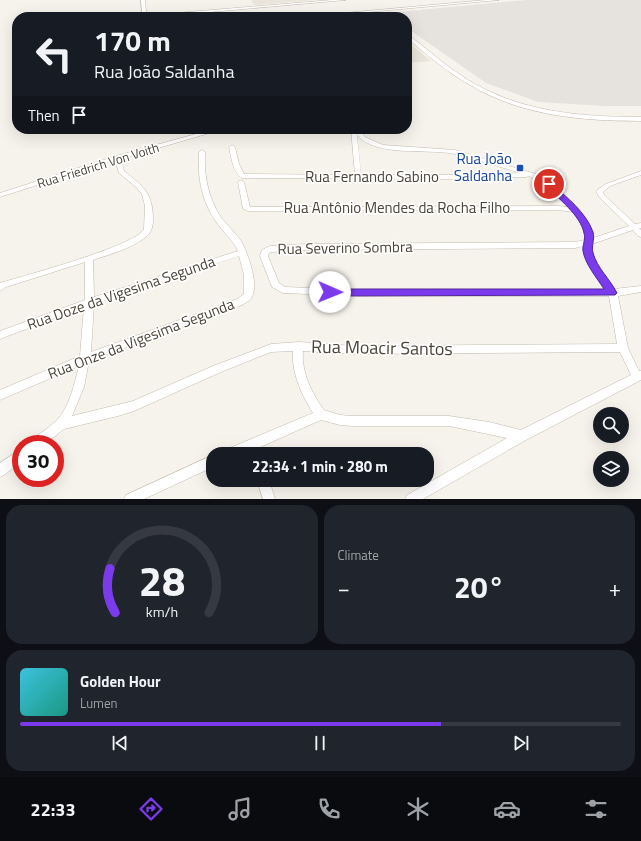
<!DOCTYPE html>
<meta charset="utf-8">
<style>
:root{--surface:#171b24;--page:#20242c;--text:#f1f3f6;--muted:#9ea1a6;--line:#363941;--accent:#7c3aed}
body{margin:0;font-family:"Titillium Web",sans-serif;background:var(--page);color:var(--text);height:100vh;display:flex;flex-direction:column;font-size:15px;white-space:nowrap}
*{box-sizing:border-box;margin:0}
p{font-size:13px;color:var(--muted)}
.icon{flex:none;width:22px;height:22px;fill:none;stroke:currentColor;stroke-width:2;stroke-linecap:round;stroke-linejoin:round}
.map{position:relative;height:499px;overflow:hidden}
.side{display:flex;flex-direction:column;gap:6px;padding:6px;background:#0d0f14;flex:1}
.side>*{flex:none}
.hud{position:absolute;left:12px;top:12px;width:400px;height:122px;border-radius:16px;box-shadow:0 4px 16px #0002;background:#171b24;color:var(--text);overflow:hidden}
.fabs{position:absolute;left:593px;top:407px;display:grid;gap:8px}
.fabs a{display:grid;place-items:center;width:36px;height:36px;border-radius:50%;background:var(--surface);box-shadow:0 4px 16px #0002;font-size:20px}
.speed{position:absolute;left:12px;top:435px;display:flex;gap:8px;font-size:20px;font-weight:700;text-align:center}
.speed>*{display:grid;place-content:center;width:52px;height:52px;border-radius:50%;background:var(--surface);box-shadow:0 4px 16px #0002;line-height:1}
.speed .limit{border:6px solid #d22;background:#fff;color:#111}
.pin{position:absolute;display:grid;place-items:center;width:34px;height:34px;color:#fff;margin:-17px;border:2px solid #fff;border-radius:50%;box-shadow:0 1px 4px #0007}
.me{position:absolute;width:44px;margin:-22px;rotate:91deg;stroke-linejoin:round;filter:drop-shadow(0 0 3px #0008)}
.turn{display:flex;align-items:center;gap:14px;height:84px;padding:0 16px;font-size:18px}
.turn .icon{width:52px;height:52px;stroke-width:2.5}
.turn b{display:block;font-size:28px;line-height:34px}
.then{display:flex;align-items:center;height:38px;padding:0 16px;background:#0003;gap:8px;font-size:15px}
.big{font-size:30px;font-weight:700;line-height:1.1}
.side .tile{flex:1;display:flex;flex-direction:column;justify-content:center;gap:6px;min-width:0;padding:0 14px;border-radius:16px;background:var(--page)}
.side .dial{align-items:center;gap:0}
.dial svg{height:104px;overflow:visible;fill:none;stroke:var(--line);stroke-width:7;stroke-linecap:round;text-anchor:middle}
.dial text{fill:var(--text);stroke:none}
.song{display:flex;align-items:center;gap:12px}
.cover{width:48px;height:48px;border-radius:6px;background:linear-gradient(135deg,hsl(190 70% 55%),hsl(170 70% 35%))}
.played{height:4px;border-radius:2px;background:linear-gradient(90deg,var(--accent) 70%,var(--line) 70%)}
.keys{display:flex;justify-content:space-around;direction:ltr}
.heat{display:flex;justify-content:space-between;align-items:center;font-size:22px;direction:ltr}
.side .tiles{flex:1;display:grid;gap:6px;grid-template-columns:1fr 1fr}
.tile:last-child{grid-column:span 2}
.trip{position:absolute;left:206px;top:447px;width:228px;height:40px;border-radius:16px;background:var(--surface);box-shadow:0 4px 16px #0002;font-weight:700;line-height:40px;text-align:center}
.tab-bar{display:flex;height:64px;justify-content:space-around;align-items:center;background:#090b0e;color:var(--muted)}
.tab-bar .icon{width:28px;height:28px}
.tab-bar .selected{color:var(--accent)}
.tab-bar b{font-size:18px;color:var(--text)}
.map>svg:first-child{display:block}
.residential{fill:#eae5da}
.industrial{fill:#e6e2dd}
.lines{fill:none;stroke-linecap:round;stroke-linejoin:round}
.minor-casing{stroke:#c2bbae;stroke-width:1}
.minor{fill:#fff;fill-rule:evenodd}
.route{fill:#7c3aed;stroke:#51269a}
.transit-dot{fill:#1a4fb4;stroke:#fff;stroke-width:1.5}
.labels{text-anchor:middle;stroke-width:3.5;stroke-linejoin:round;paint-order:stroke}
.far-street-label{font-size:13px;fill:#4b4439;stroke:#fff}
.transit-label{font-size:15px;fill:#164399;stroke:#fff;text-anchor:end}
.street-label{font-size:15px;fill:#4b4439;stroke:#fff}
.near-street-label{font-size:18px;fill:#4b4439;stroke:#fff}
</style>
<div class="map">
<svg width="641" height="499" viewBox="0 0 641 499">
<rect width="100%" height="100%" fill="#f6f3ec"/>
<!-- residential -->
<g class="residential">
<path d="M251 0H317L254 5Z"/>
<path d="M407 41 431 61 407 63Z"/>
</g>
<!-- industrial -->
<path class="industrial" d="M527 0H641V106H605L538 102 486 83 407 28V17H391L386 13Z"/>
<g class="lines">
<defs>
<g id="minor">
<path d="M141 0H145L146 12 152 15 332 0H346L153 17 142 13Z"/>
<path d="M486 0H499L315 17H301Z"/>
<path d="M407 35C415 39 422 46 429 51 440 61 453 70 465 78 518 112 580 117 641 117V121C582 121 522 116 470 85 447 72 427 55 407 38Z"/>
<path d="M214 129H223L121 159 124 171C143 186 153 193 153 219 153 225 152 232 147 236 133 248 111 254 93 260L94 297 238 251C233 240 224 233 217 223 202 203 197 177 199 152L202 150 205 152C204 172 207 191 216 209 222 221 231 228 239 238 247 249 259 283 252 297 249 302 242 305 237 307L89 361 84 387 72 416 133 401 213 366 271 344 299 342 355 346 617 344 609 296H359L283 293 272 287 260 256 262 250 270 246 307 244 575 242 585 240C585 229 579 221 573 212L559 210 248 211 243 209 238 182 241 180 244 182 250 207 559 206 568 207 547 185 529 176 526 177 466 179 242 178C233 173 231 156 229 147L232 145 235 147 239 164 244 174 355 175 351 129H358L365 137 383 145 455 150 536 174 551 183 578 208 589 224 593 234V238L629 226 599 197 596 191 597 190 606 184 641 171V175L610 186 603 192 604 195 635 224 641 223V228H639L641 230V237L638 236 633 230 592 244C592 261 605 276 614 289L641 286V292L618 296 628 348 639 371H641V380L526 440 423 499H405L407 495 507 438 449 426H352L340 425 321 420 258 448 260 454H248V452L243 454H223L225 450 313 413C302 396 291 372 293 351L271 352 221 372 134 411 118 416 64 429 45 444H29L31 440C39 434 49 428 56 421 70 407 74 384 79 366L0 400V390L80 356 84 307 0 339V331L85 300V262L6 287 0 291V283C23 276 136 246 144 229L145 206 142 194 136 187 119 173 115 160 0 197V193L116 156ZM357 135C377 158 428 148 455 154 477 159 499 167 521 173L466 175H361ZM584 246C583 261 597 277 605 290H359L285 287 279 283 268 256 269 253 272 252 307 250 575 248ZM239 256 244 275V294L237 299 221 305 91 352 94 304ZM303 351 355 354 620 352 631 375 521 430 489 422 449 416H352L340 415 324 410C312 394 301 372 303 351Z"/>
<path d="M21 449V462L4 475 0 477V463Z"/>
<path d="M213 455V467L144 499H124L126 495Z"/>
<path d="M257 480H269L275 499H263Z"/>
</g>
</defs>
<!-- minor casing -->
<use href="#minor" class="minor-casing"/>
<!-- minor -->
<use href="#minor" class="minor"/>
</g>
<!-- route -->
<path class="route" d="M549 182 551 183C566 197 586 212 593 232 595 239 591 247 593 253 597 268 610 279 617 293L615 295 330 296 327 295 325 292 327 290 330 289H604C597 278 585 264 583 251 582 246 586 239 584 233 581 216 558 198 546 186V183Z"/>
<!-- markers -->
<rect class="transit-dot" x="516" y="164" width="8" height="8" rx="2"/>
<g class="labels">
<!-- far-street labels -->
<g class="far-street-label">
<text transform="translate(98 165) rotate(-17)" y="5">Rua Friedrich Von Voith</text>
</g>
<!-- transit labels -->
<g class="transit-label">
<text x="512" y="164">Rua João<tspan x="512" dy="17">Saldanha</tspan></text>
</g>
<!-- street labels -->
<g class="street-label">
<text x="372" y="182">Rua Fernando Sabino</text>
<text x="397" y="213">Rua Antônio Mendes da Rocha Filho</text>
<text transform="translate(345 248) rotate(-1)" y="5">Rua Severino Sombra</text>
<text transform="translate(121 293) rotate(-19)" y="5">Rua Doze da Vigesima Segunda</text>
<text transform="translate(141 339) rotate(-21)" y="5">Rua Onze da Vigesima Segunda</text>
</g>
<!-- near-street labels -->
<g class="near-street-label">
<text transform="translate(382 348) rotate(1)" y="6">Rua Moacir Santos</text>
</g>
</g>
</svg>
<div class="fabs">
<a><svg class="icon" aria-label="search" viewBox="0 0 24 24"><circle cx="10" cy="10" r="6"/><path d="M15 15l6 6"/></svg></a>
<a><svg class="icon" aria-label="layers" viewBox="0 0 24 24"><path d="M12 4l9 5-9 5-9-5zM3 14l9 5 9-5"/></svg></a>
</div>
<div class="speed"><div class="limit">30</div></div>
<div class="pin" style="left:549px;top:184px;background:#d93025"><svg class="icon" aria-label="arrive" viewBox="0 0 24 24"><path d="M6 21V4h12l-3 4 3 4H6"/></svg></div>
<svg class="me" style="left:330px;top:292px" viewBox="-20 -20 40 40"><circle r="19" fill="#fff"/><path d="M0-13L10 11 0 6-10 11z" fill="#7c3aed"/></svg>
<div class="trip">22:34 · 1 min · 280 m</div>
<div class="hud">
<div class="turn"><svg class="icon" aria-label="left" viewBox="0 0 24 24"><path d="M17 20v-9H6M10 6l-5 5 5 5"/></svg><div><b>170 m</b>Rua João Saldanha</div></div>
<div class="then">Then<svg class="icon" aria-label="arrive" viewBox="0 0 24 24"><path d="M6 21V4h12l-3 4 3 4H6"/></svg></div>
</div>
</div>
<section class="side">
<div class="tiles">
<div class="tile dial"><svg viewBox="0 0 100 80">
<path d="M14 69A42 42 0 1 1 86 69"/>
<path d="M14 69A42 42 0 0 1 10 35" stroke="#7c3aed"/>
<text x="50" y="56" font-size="32" font-weight="700">28</text>
<text x="50" y="72" font-size="11">km/h</text>
</svg></div>
<div class="tile"><p>Climate</p>
<div class="heat"><a>−</a><b class="big">20°</b><a>+</a></div>
</div>
<div class="tile">
<div class="song"><i class="cover"></i><div><b>Golden Hour</b><p>Lumen</p></div></div>
<div class="played"></div>
<div class="keys"><svg class="icon" aria-label="previous" viewBox="0 0 24 24"><path d="M18 5L8 12l10 7zM5 5v14"/></svg><svg class="icon" aria-label="pause" viewBox="0 0 24 24"><path d="M8 5v14M16 5v14"/></svg><svg class="icon" aria-label="next" viewBox="0 0 24 24"><path d="M6 5l10 7-10 7zM19 5v14"/></svg></div>
</div>
</div>
</section>
<nav class="tab-bar">
<b>22:33</b>
<svg class="icon selected" aria-label="directions" viewBox="0 0 24 24"><path d="M12 3l9 9-9 9-9-9zM9 14v-3h6M13 9l2 2-2 2"/></svg>
<svg class="icon" aria-label="music" viewBox="0 0 24 24"><path d="M9 18V5l10-2v13"/><circle cx="6" cy="18" r="3"/><circle cx="16" cy="16" r="3"/></svg>
<svg class="icon" aria-label="phone" viewBox="0 0 24 24"><path d="M5 4h4l2 5-3 2q2 4 5 5l2-3 5 2v4C11 20 4 13 5 4z"/></svg>
<svg class="icon" aria-label="climate" viewBox="0 0 24 24"><path d="M12 3v18M4 7l16 10M4 17L20 7"/></svg>
<svg class="icon" aria-label="car" viewBox="0 0 24 24"><path d="M5 17H2v-5l4-1 3-4h7l3 4 3 1v5h-3M9 17h6M6 11h13"/><circle cx="7" cy="17" r="2"/><circle cx="17" cy="17" r="2"/></svg>
<svg class="icon" aria-label="filters" viewBox="0 0 24 24"><path d="M4 7h16M4 17h16"/><circle cx="9" cy="7" r="2"/><circle cx="15" cy="17" r="2"/></svg>
</nav>
